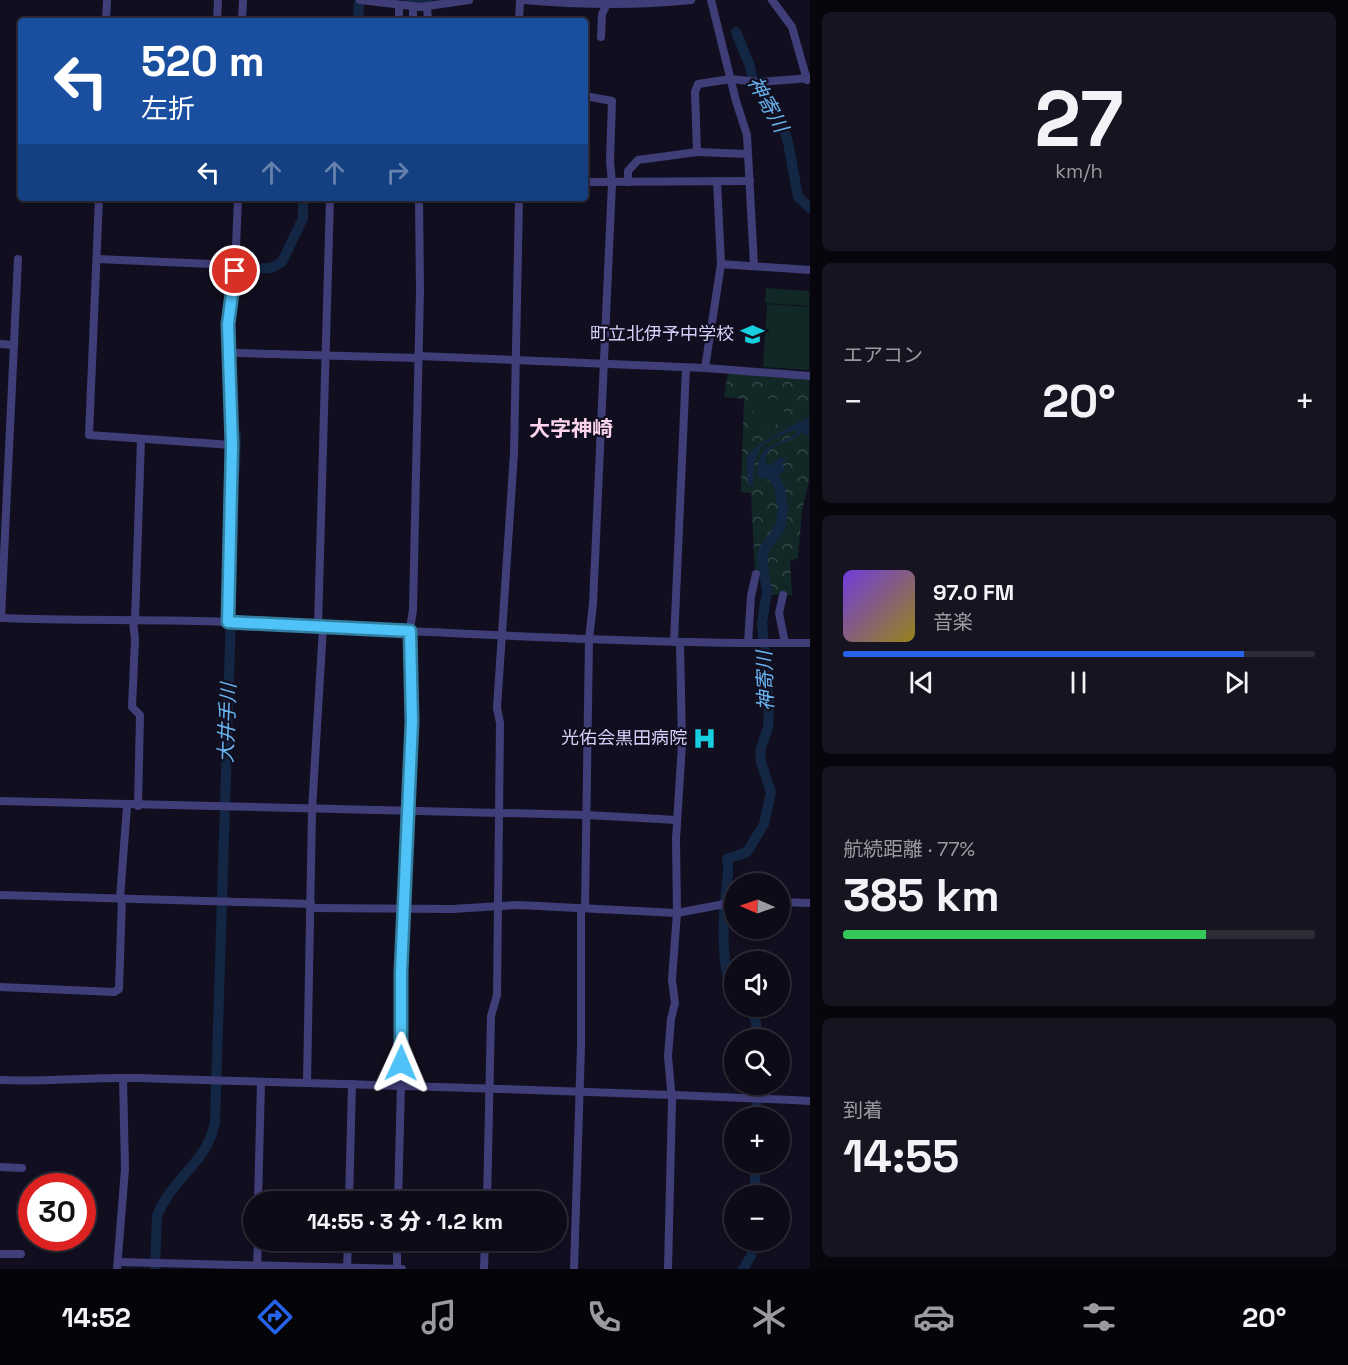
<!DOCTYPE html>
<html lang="ja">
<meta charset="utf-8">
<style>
:root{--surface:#0d0b17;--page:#161420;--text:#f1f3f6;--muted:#9a9ba1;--line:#2d2b36;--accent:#2563eb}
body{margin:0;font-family:"Space Grotesk","Noto Sans JP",sans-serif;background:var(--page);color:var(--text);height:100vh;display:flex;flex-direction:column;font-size:22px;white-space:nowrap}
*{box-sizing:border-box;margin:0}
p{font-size:20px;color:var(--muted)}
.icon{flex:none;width:33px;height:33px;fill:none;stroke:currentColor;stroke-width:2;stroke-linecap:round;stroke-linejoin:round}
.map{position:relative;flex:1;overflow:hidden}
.side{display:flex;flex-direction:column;gap:12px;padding:12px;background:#07060d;width:538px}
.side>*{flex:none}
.hud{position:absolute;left:18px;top:18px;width:570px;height:183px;border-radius:6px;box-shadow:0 2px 4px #0004,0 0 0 2px var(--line);background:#1a4fa0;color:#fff;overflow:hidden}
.needle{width:39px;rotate:272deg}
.fabs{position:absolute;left:724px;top:873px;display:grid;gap:12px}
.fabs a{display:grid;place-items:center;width:66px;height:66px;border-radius:50%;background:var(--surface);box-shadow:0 2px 4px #0004,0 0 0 2px var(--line);font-size:30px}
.speed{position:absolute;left:18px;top:1173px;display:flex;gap:12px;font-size:30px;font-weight:700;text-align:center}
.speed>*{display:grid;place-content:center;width:78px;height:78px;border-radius:50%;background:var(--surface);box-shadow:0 2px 4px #0004,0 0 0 2px var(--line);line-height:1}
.speed .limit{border:9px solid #d22;background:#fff;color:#111}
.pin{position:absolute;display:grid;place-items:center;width:51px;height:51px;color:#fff;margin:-26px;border:3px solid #fff;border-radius:50%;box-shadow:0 2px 6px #0007}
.me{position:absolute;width:66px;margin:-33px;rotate:1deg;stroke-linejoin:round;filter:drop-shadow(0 0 4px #0008)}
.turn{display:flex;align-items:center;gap:21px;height:126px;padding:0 24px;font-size:27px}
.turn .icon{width:78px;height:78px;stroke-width:2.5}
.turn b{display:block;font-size:42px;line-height:51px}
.lanes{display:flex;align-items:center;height:57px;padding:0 24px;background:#0003;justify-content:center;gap:30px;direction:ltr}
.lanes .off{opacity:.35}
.big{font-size:45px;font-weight:800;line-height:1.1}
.side .tile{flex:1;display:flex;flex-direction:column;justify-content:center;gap:9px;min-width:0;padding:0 21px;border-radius:9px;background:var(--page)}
.side .dial{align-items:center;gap:0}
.dial b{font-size:78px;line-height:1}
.song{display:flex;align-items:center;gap:18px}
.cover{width:72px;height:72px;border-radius:9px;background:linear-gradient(135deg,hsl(260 70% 55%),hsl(50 70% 35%))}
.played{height:6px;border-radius:3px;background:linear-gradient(90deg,var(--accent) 85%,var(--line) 85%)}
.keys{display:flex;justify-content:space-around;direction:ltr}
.heat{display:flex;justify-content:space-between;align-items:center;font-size:33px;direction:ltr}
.charge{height:9px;border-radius:4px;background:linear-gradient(90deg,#34c759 77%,var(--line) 0)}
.trip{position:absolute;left:243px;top:1191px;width:324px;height:60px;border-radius:30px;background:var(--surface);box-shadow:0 2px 4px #0004,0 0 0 2px var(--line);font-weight:800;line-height:60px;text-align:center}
.tab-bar{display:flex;height:96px;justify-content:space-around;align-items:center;background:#050409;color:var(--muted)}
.tab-bar .icon{width:42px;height:42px}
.tab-bar .on{color:var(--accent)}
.tab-bar b{font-size:27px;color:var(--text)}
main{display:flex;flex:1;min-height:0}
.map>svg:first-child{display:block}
.forest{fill:url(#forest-crowns)}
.pitch{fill:#122827}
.water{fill:#132744}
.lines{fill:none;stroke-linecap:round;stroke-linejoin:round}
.river{stroke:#132744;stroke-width:10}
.minor{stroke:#403e79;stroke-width:8}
.route-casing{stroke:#337fa1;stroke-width:15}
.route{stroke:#4fc3f7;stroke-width:10}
.labels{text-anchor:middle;stroke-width:4.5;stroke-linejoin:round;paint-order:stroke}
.poi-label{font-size:18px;fill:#d5d1fa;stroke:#110f1f;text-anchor:end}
.water-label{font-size:20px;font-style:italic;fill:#69b4f0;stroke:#110f1f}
.quarter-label{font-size:21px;font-weight:bold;fill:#fbd3ed;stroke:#110f1f}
</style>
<main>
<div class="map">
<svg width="810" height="1269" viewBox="0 0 810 1269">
<defs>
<pattern id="forest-crowns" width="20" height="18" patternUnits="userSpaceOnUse" patternTransform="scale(1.5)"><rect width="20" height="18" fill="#122827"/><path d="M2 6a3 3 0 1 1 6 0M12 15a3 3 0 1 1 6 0" fill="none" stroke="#344647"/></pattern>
</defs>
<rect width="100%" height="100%" fill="#110f1f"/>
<!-- forest -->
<path class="forest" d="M728 372 809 378V481L802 510 798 558 790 561 792 595H763L761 575 755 574 751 493 741 492 744 399 724 397Z"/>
<!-- pitch -->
<g class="pitch">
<path d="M766 288 809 291V306L765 303Z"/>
<path d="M767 304 809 307V370L763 367Z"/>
<path d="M753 398 777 399 784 410V421L771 427 754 425Z"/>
</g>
<!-- water -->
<path class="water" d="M809 417V419L799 428 809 420V436L802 432C792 445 766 441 765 462L771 466 779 458H788L782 462 785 471 777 475 779 482 757 476 759 459 764 450 795 435 797 429C760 443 754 444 753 485H748C748 476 745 464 748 456 753 444 797 424 809 417Z"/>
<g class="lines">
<!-- river -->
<g class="river">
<path d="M408 3H421L428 0"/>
<path d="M358 21 359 2"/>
<path d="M736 32 750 66 753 83 772 104 778 114 788 142 798 197 810 208"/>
<path d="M236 290 239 275 245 269 271 268 282 262 303 218V198"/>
<path d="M235 470 236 434"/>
<path d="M735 993C720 975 723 915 726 892 727 879 730 872 727 859L747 852 764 824 771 792 761 762 760 751 768 727 769 709 762 622 767 592 762 558 764 550 780 527 783 512 780 489 771 473"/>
<path d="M748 1006 756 1022 757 1040"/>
<path d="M756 1118 757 1084"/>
<path d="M755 1196V1162"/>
<path d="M155 1269 157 1216C172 1177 207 1164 215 1122L231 614"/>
<path d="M743 1269 751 1256 754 1240"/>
</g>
<!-- minor -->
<g class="minor">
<path d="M360 0 421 7 469 0"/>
<path d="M524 0C580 5 635 6 691 0"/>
<path d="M711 0 736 101 747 135 754 266"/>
<path d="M772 0 792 27 807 80"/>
<path d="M413 6V21"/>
<path d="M427 6 428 21"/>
<path d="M106 21 107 0"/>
<path d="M217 21 218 0"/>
<path d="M242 21 243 0"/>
<path d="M399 21V6"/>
<path d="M519 21 520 0"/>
<path d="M601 37 602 14 607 4"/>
<path d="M697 152 748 154"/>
<path d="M717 181 721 264"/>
<path d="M585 182 750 181"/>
<path d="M628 182V171L638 160 697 152 695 92 698 84 731 79 758 82 810 78"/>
<path d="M99 198 89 435 232 445"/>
<path d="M97 259 234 265"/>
<path d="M0 344 14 345"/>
<path d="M238 353 417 358"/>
<path d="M418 356 705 368 810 376"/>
<path d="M705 368 721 264 810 270"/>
<path d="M783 595 779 613 785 643"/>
<path d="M0 618C77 621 154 619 231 622 424 631 616 644 810 643"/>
<path d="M1 618 18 259"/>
<path d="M133 621 135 639 132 707 140 715 138 806"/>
<path d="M135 621 141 439"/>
<path d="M227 622 232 445 228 324 235 271 238 198"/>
<path d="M318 626 330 198"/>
<path d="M674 642 686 369"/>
<path d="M748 643 751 596 756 574"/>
<path d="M0 801 587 815 677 820"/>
<path d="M0 895 311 904"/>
<path d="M120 898 127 806"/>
<path d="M780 902 810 903"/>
<path d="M311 908 452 909 518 905 677 913 735 902"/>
<path d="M585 908 589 639 593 604 612 183 610 161 612 101 585 96"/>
<path d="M0 987 114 992 119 989 122 898"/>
<path d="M0 1080C45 1082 90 1077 136 1078 360 1085 585 1090 810 1101"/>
<path d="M307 1083 312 810 323 627"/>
<path d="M400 1085 401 972 412 722 409 635 413 610 420 290 419 198"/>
<path d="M0 1167 22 1168"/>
<path d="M258 1202 261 1082"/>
<path d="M349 1202 352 1084"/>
<path d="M398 1202 401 1085"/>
<path d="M487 1202 491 1016 497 995 500 723 497 708 514 453 519 198"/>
<path d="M0 1254H21"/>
<path d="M118 1262 402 1269"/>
<path d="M117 1269 125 1169 123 1078"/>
<path d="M257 1269 258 1240"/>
<path d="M347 1269 348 1240"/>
<path d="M397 1269V1240"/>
<path d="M484 1269 485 1240"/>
<path d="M574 1269 581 1047V908"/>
<path d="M668 1269 672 1101 668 1056 671 1019 675 1003 672 980 677 913 676 839 682 744 680 642"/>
</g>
</g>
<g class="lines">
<defs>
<path id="route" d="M235 271 228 324 232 445 228 622 410 631 412 722 401 972V1063"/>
</defs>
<!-- route casing -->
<use href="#route" class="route-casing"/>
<!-- route -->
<use href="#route" class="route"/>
</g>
<!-- icons -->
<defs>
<symbol id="school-bare" viewBox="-9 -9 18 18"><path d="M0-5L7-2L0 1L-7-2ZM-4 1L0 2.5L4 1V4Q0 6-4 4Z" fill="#16d0e1" stroke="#110f1f" stroke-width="2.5" paint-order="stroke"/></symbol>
<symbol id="hospital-bare" viewBox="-9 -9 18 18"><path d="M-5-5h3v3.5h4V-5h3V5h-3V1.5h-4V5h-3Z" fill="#16d0e1" stroke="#110f1f" stroke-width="2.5" paint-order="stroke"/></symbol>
</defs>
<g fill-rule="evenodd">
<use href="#school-bare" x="736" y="318" width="33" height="33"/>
<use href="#hospital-bare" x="688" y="722" width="33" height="33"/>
</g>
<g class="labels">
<!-- poi labels -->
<g class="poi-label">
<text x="734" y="340">町立北伊予中学校</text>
<text x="687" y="744">光佑会黒田病院</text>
</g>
<!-- water labels -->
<g class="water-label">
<text transform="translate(768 104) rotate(61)" y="7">神寄川</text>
<text transform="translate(765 681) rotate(-92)" y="7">神寄川</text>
<text transform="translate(227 723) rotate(-88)" y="7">大井手川</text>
</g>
<!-- quarter labels -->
<g class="quarter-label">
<text x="571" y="436">大字神崎</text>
</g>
</g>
</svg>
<div class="fabs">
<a><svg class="needle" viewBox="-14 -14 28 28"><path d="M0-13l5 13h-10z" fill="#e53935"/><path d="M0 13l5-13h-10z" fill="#9a9ba1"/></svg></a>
<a><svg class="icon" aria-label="sound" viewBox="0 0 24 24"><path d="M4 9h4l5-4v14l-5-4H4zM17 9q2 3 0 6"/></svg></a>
<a><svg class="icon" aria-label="search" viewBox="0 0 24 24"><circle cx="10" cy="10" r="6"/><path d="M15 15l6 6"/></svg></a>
<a>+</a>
<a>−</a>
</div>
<div class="speed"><div class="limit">30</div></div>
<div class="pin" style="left:235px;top:271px;background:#d93025"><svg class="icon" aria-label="arrive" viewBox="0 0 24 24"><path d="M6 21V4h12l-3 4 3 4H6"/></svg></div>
<svg class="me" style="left:401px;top:1063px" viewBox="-20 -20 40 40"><path d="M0-17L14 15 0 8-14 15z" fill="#4fc3f7" stroke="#fff" stroke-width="4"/></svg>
<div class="trip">14:55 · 3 分 · 1.2 km</div>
<div class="hud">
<div class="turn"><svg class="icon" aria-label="left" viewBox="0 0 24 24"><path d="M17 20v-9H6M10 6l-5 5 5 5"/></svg><div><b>520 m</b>左折</div></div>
<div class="lanes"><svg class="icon" aria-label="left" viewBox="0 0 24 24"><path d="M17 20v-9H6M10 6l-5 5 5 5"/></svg><svg class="icon off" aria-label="ahead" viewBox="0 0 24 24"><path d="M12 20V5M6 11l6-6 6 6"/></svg><svg class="icon off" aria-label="ahead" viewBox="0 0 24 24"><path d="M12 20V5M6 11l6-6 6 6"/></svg><svg class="icon off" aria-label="right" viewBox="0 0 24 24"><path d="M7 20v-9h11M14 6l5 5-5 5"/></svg></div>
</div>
</div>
<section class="side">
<div class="tile dial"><b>27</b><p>km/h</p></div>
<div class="tile"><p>エアコン</p>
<div class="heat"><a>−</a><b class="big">20°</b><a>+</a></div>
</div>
<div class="tile">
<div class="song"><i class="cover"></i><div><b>97.0 FM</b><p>音楽</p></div></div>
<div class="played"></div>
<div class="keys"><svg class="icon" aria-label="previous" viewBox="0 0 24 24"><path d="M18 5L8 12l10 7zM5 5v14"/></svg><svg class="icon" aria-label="pause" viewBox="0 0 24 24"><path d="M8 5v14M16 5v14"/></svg><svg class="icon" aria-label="next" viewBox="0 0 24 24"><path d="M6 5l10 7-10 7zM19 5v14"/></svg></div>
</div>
<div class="tile"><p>航続距離 · 77%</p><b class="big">385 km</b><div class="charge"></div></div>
<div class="tile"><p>到着</p><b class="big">14:55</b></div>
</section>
</main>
<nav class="tab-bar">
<b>14:52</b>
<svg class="icon on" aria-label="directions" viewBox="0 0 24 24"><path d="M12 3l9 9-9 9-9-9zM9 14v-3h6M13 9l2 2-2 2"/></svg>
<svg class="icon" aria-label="music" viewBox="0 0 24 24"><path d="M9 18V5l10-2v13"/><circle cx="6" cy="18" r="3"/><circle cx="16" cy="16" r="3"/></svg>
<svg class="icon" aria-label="phone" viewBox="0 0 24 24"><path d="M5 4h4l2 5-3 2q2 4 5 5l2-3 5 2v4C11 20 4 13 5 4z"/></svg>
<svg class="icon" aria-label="climate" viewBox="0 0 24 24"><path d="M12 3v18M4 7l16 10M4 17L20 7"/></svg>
<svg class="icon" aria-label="car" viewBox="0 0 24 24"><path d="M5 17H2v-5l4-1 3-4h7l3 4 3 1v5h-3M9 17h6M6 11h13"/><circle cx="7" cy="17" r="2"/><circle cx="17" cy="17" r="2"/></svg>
<svg class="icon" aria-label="filters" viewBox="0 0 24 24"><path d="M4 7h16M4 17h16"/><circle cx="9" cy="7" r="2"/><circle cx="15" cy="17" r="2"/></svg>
<b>20°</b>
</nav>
